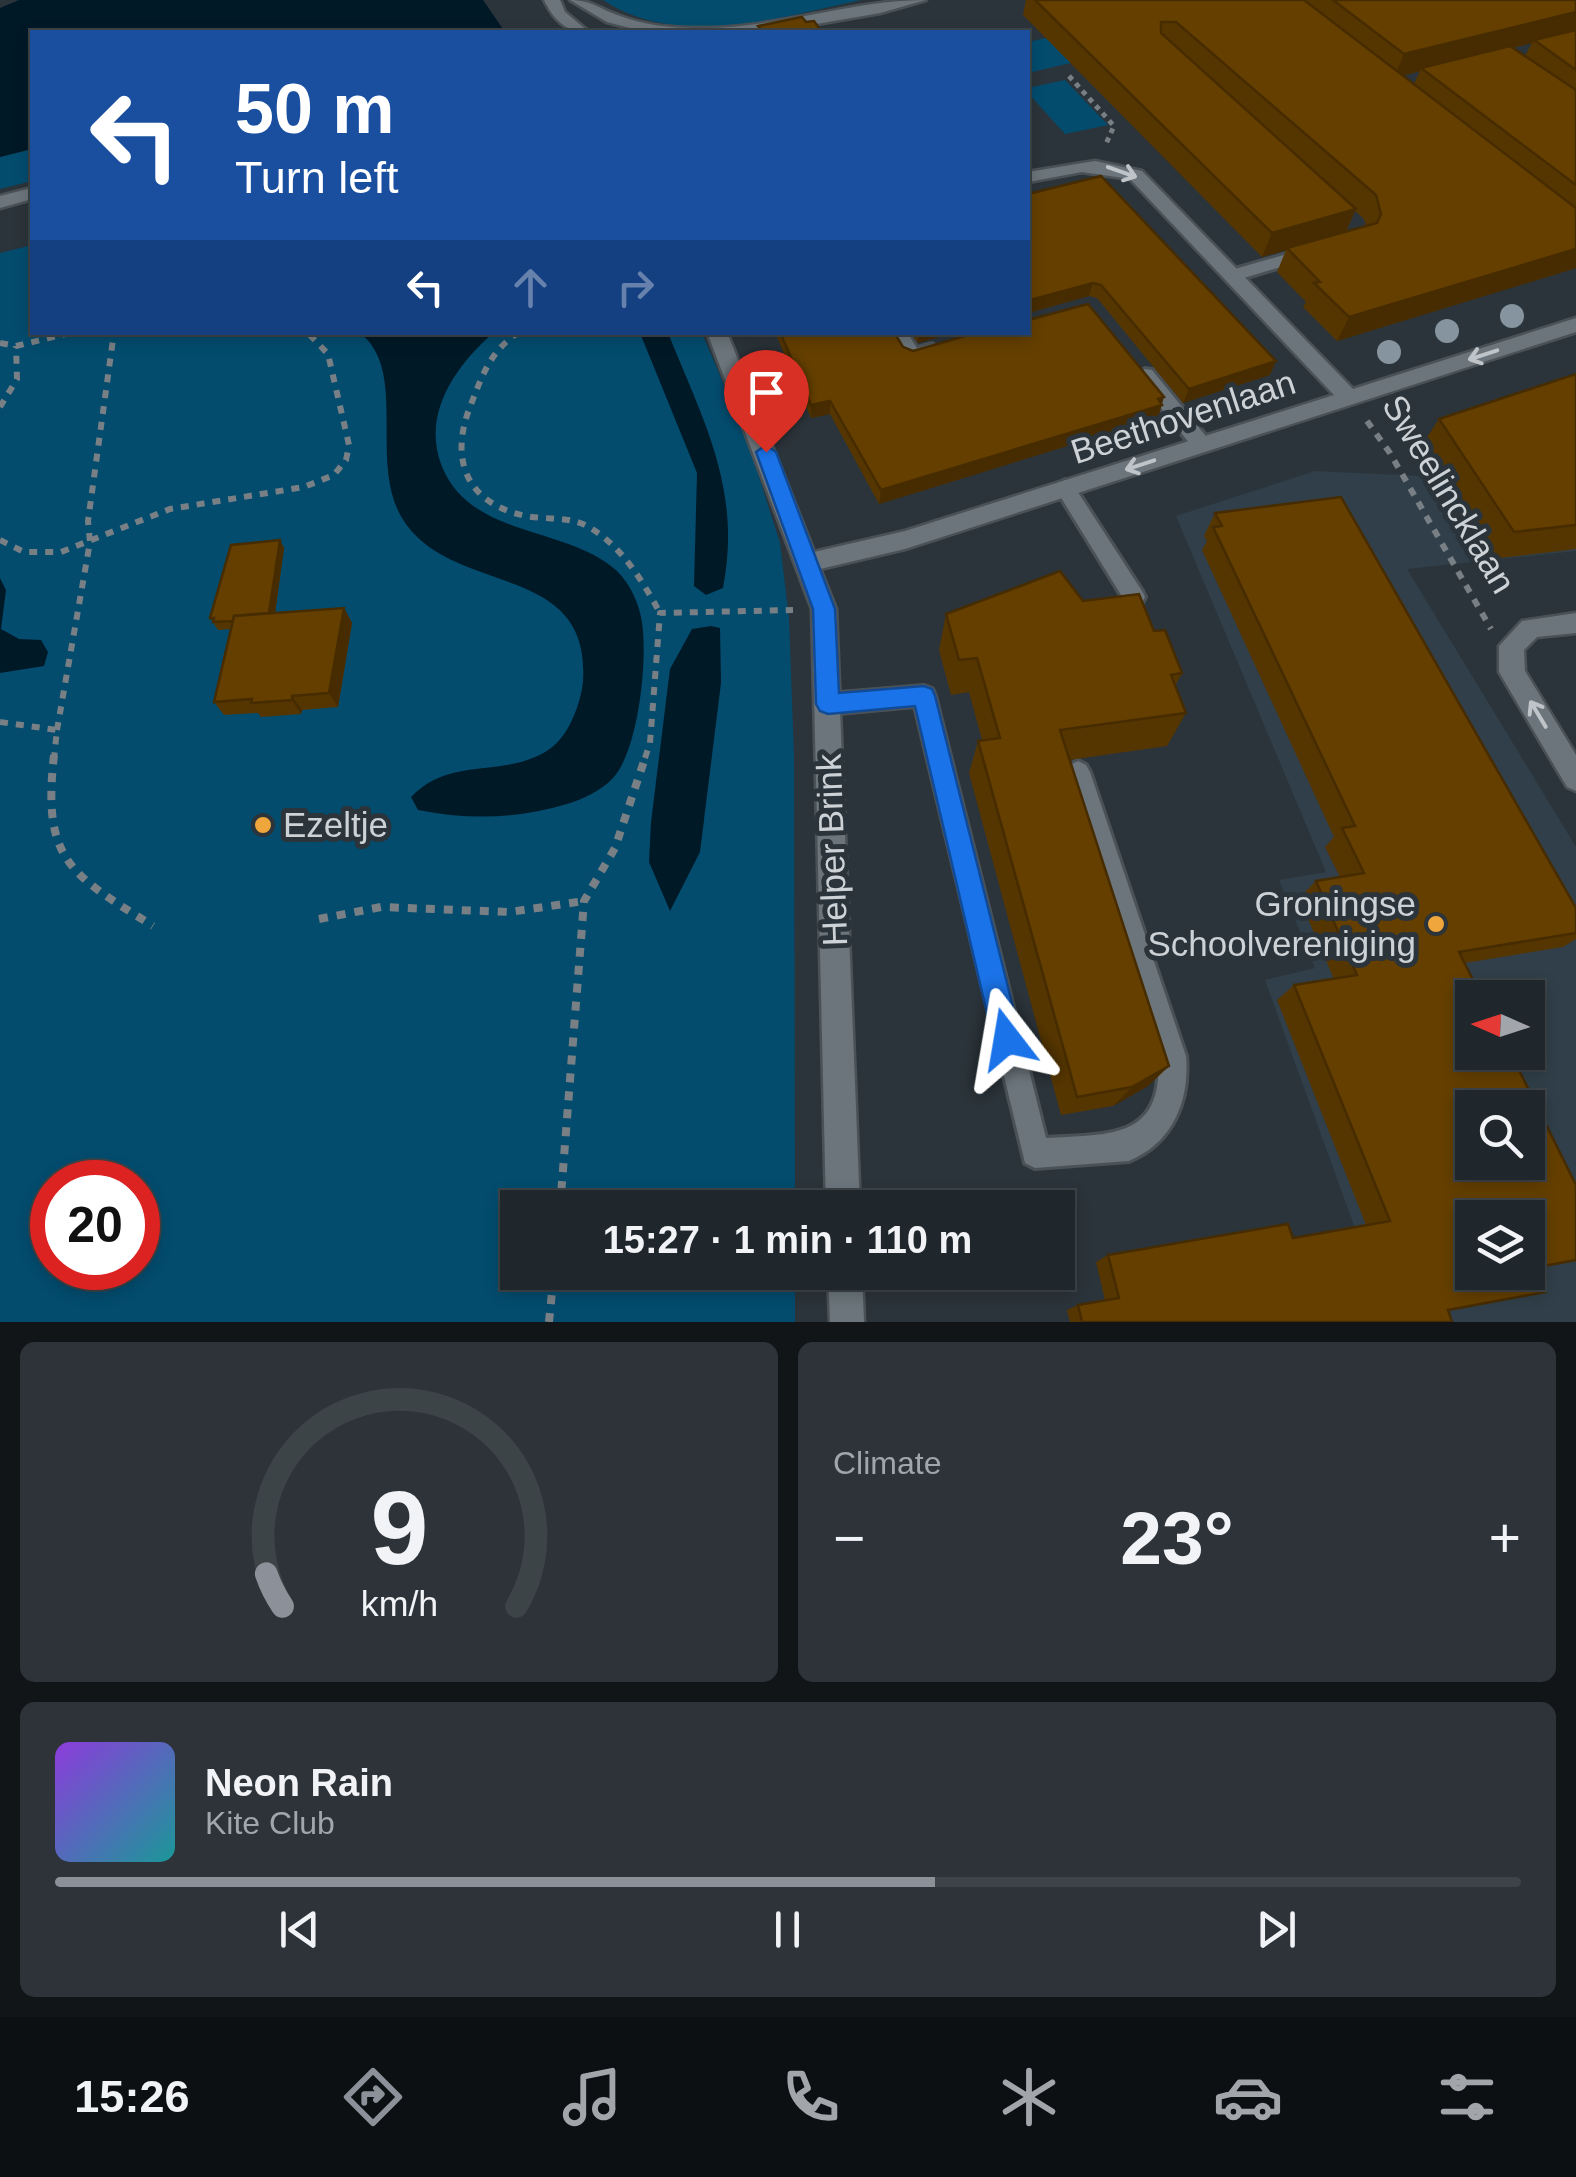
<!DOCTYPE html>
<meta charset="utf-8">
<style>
:root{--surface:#20272c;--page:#2d3338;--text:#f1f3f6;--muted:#a2a5a9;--line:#3d4448;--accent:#8c9099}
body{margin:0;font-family:Arial,sans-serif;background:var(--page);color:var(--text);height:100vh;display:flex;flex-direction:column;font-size:38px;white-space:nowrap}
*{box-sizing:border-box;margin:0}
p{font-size:32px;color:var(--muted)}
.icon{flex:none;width:55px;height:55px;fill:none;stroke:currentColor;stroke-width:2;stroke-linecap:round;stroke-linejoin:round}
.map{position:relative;height:1322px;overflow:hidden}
.sheet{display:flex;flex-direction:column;gap:20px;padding:20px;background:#121518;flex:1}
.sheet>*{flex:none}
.banner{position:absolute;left:30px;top:30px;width:1000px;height:305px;border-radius:0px;box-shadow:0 5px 15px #0003,0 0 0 2px var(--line);background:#1a4fa0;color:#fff;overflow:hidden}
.needle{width:65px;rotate:273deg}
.tools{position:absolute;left:1455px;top:980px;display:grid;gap:20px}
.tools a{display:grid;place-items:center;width:90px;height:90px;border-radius:0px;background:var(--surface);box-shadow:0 5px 15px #0003,0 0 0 2px var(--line);font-size:50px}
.speed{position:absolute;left:30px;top:1160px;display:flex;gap:20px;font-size:50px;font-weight:700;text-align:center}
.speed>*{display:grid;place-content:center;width:130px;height:130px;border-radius:50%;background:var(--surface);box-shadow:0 5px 15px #0003,0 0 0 2px var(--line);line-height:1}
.speed .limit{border:15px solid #d22;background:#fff;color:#111}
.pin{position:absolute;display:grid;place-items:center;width:85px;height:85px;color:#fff;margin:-102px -42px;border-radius:50% 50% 50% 0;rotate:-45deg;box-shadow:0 0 10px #0007}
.pin .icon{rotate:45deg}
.me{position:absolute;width:110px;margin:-55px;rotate:346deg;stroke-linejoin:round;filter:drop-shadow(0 0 8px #0008)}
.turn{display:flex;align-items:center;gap:35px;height:210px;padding:0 40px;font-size:45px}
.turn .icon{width:130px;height:130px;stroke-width:2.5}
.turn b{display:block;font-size:70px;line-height:85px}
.lanes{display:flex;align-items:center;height:95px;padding:0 40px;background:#0003;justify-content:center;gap:50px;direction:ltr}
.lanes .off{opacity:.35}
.big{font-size:75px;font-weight:600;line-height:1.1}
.sheet .tile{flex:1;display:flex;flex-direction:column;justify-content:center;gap:15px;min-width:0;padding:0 35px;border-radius:15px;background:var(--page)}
.sheet .dial{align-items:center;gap:0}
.dial svg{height:260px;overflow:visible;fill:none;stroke:var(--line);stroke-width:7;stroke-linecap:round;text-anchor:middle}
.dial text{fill:var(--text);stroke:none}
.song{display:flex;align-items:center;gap:30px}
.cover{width:120px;height:120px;border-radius:15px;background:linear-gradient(135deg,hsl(270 70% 55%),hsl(180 70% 35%))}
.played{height:10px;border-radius:5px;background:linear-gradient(90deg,var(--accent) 60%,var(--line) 60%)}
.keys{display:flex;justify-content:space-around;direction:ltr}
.heat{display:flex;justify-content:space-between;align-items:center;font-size:55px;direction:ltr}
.sheet .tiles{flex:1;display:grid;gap:20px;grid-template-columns:1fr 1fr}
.tile:last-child{grid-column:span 2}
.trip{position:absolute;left:500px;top:1190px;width:575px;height:100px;border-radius:0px;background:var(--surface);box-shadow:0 5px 15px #0003,0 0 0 2px var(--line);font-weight:600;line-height:100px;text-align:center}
.dock{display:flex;height:160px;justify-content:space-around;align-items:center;background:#0d1012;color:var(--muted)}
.dock .icon{width:70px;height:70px}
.dock .active{color:var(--accent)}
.dock b{font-size:45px;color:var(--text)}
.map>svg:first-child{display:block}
.built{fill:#303f49;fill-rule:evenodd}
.green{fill:#034c6e;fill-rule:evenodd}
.water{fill:#001927}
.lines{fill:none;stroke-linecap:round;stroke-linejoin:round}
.service-casing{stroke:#4b5257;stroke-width:6}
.minor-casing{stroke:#4b5257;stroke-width:5}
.tertiary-casing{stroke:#4b5257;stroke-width:5}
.path-far2{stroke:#798085;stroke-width:5;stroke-dasharray:5 5;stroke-linecap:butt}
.path-far1{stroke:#798085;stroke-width:6;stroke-dasharray:8 8;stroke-linecap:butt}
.path{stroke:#798085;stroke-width:8;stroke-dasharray:9 9;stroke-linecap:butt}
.service{fill:#6b757b;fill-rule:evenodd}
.minor{fill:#6b757b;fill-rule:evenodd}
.tertiary{fill:#6b757b;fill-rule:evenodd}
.tree{fill:#85949e}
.wall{fill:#563600;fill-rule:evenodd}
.shaded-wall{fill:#462c00}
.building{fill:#643f00;stroke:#462c00;stroke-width:2.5;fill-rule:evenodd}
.oneway{stroke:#bec4c8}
.route{fill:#1a73e8;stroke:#114b97;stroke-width:2.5}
.poi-dot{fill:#efa73d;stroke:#2b343a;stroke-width:4}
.labels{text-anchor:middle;stroke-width:10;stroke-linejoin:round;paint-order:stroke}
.street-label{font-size:35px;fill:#cdd2d6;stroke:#2b343a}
.poi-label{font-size:35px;fill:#cdd2d6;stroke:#2b343a;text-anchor:start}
</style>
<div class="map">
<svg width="1576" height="1322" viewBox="0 0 1576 1322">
<rect width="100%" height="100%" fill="#2b343a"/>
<!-- built -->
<path class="built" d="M1315 471 1576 483V551L1407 569 1576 847V1322H1389L1265 980 1315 968 1279 880 1326 872 1176 516ZM1472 998H1528V1052H1472ZM1472 1108H1528V1162H1472ZM1472 1218H1528V1272H1472Z"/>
<!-- green -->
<g class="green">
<path d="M603 0H861C781 17 678 50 603 0Z"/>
<path d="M1161 12 1186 36 1028 73V42Z"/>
<path d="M1065 80 1108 125 1065 134 1028 93V88Z"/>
<path d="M32 149V181L0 189V157Z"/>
<path d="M32 245V332L702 333 747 439 780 543 789 618 794 756 795 1207 518 1208V1272L795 1273V1322H0V253ZM52 1182H138V1268H52Z"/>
</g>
<!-- water -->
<g class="water">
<path d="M19 0H483L505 32H32V149L0 157V8Z"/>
<path d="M360 333H493C457 365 422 412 441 464 468 536 559 526 611 566 627 578 637 598 641 617 649 654 639 750 613 778 601 791 583 799 567 804 518 819 468 820 418 810L411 797C452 754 507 780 551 748 569 735 581 703 583 681 591 559 450 598 402 518 368 462 409 371 360 333Z"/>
<path d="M640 333H668C704 422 742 490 723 588L706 595 694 586 697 473Z"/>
<path d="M0 578 6 590 1 629 19 639 41 640 48 652 44 666 0 673Z"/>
<path d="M711 626 720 628 721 683 700 852 670 911 649 862 651 822 670 669 692 629Z"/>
</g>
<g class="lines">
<defs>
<g id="service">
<path d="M1308 248 1317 253 1314 257 1234 281 1225 275 1228 271Z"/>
<path d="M888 332H907L917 348 932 344 941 350 932 356 905 359Z"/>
<path d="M1145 369 1152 370 1209 440 1212 445 1209 450H1195L1138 380 1136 375Z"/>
<path d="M1065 480 1072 483 1142 591 1145 597 1142 603H1126L1055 488Z"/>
<path d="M924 686 932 689 935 696 1046 1138C1110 1134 1164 1140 1158 1056L1066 772 1070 765 1078 761 1086 765 1090 772 1186 1056C1190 1100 1173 1143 1129 1161L1035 1168 1025 1163 915 706 828 714 820 711 816 704 820 697 828 694Z"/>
</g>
<g id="minor">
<path d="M1095 161 1142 171 1353 389 1576 318V332L905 549 820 569 836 609 860 1208H826L812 609 707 332H727L814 552 905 531 1334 395 1130 179 1082 172 1028 182V172Z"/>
<path d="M1576 613V633L1537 637 1524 650 1525 671 1576 755V791L1567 787 1499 672V646L1522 621Z"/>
<path d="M828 1272H862L864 1322H830Z"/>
</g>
<g id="tertiary">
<path d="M544 0H560L565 12 589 32C565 32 554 20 544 0Z"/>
<path d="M570 0C592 0 601 10 620 16 644 25 671 28 696 28 774 30 849 0 926 0L880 13 771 32H645L607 22Z"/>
<path d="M32 188V199L0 208V196Z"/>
</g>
</defs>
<!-- service casing -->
<use href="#service" class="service-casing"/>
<!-- minor casing -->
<use href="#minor" class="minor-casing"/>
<!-- tertiary casing -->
<use href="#tertiary" class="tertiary-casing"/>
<!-- path-far2 -->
<path class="path-far2" d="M1069 76 1114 126 1105 146"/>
<!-- path-far1 -->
<g class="path-far1">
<path d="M519 332C490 351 482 376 470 407 449 460 467 504 526 516 546 520 568 516 587 526 621 545 642 580 660 613"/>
<path d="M0 343 16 346 74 332"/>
<path d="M0 407 17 379 16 346"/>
<path d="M1367 421 1390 453 1491 629"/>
<path d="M0 540 24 552H61L170 509 304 487 334 475 346 460 349 445 328 354 307 332"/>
<path d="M0 722 57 730 54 758"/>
<path d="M57 730 90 542 88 521 114 332"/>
<path d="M645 758 650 743 660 613 793 610"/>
</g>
<!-- path -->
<g class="path">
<path d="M54 755C42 860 70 874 153 926"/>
<path d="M319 919 381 907 510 912 584 901"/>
<path d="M560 1208 584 901 615 848 646 755"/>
<path d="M549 1322 554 1272"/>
</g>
<!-- service -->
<use href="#service" class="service"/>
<!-- minor -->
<use href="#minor" class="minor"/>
<!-- tertiary -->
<use href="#tertiary" class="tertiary"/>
</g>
<!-- trees -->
<g class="tree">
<circle cx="1512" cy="316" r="12"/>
<circle cx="1447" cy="331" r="12"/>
<circle cx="1389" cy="352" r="12"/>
</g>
<!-- wall -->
<g class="wall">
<path d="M1026 0H1576V268L1337 341 1303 307 1306 302 1277 272 1286 250 1262 257 1023 15ZM1532 43 1525 56 1513 48ZM1420 71 1414 84 1403 76ZM1355 211 1364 219 1366 226 1346 232Z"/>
<path d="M1028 194 1270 375 1183 403 1097 298 1089 296 1028 313Z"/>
<path d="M775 332H894L903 347 913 351 1162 403 1158 418 879 504 830 414 811 418Z"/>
<path d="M910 332H955L918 343Z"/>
<path d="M1576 374V549L1492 559 1420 448 1439 419Z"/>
<path d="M1215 513 1576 908V939L1563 947 1465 963 1576 1185V1261L1533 1269 1448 1310 1452 1322H1070L1067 1310 1078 1305 1105 1300 1096 1262 1108 1255 1293 1238 1366 1225 1277 1000 1294 985 1334 979 1299 898 1316 881 1340 877 1325 847 1334 837 1202 550 1207 541 1204 536Z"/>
<path d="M280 540 284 548 275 613 344 608 352 623 338 707 302 710 301 714 261 717 258 713 224 715 214 702 231 629 218 630 210 618Z"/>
<path d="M1083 601 1154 631 1182 673 1175 686 1186 713 1167 746 1069 760 1169 1066 1148 1086 1113 1106 1061 1115 969 773 978 741 982 740 969 692 951 695 939 650 946 614Z"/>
</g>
<!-- shaded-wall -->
<g class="shaded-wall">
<path d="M1576 12V31L1534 40 1532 43 1424 70 1421 68 1420 71 1394 78 1404 54Z"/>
<path d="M1356 209 1345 233 1262 257 1272 233Z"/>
<path d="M1576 249V268L1337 341 1349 317Z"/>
<path d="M1093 283 1089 296 1028 313 1030 300Z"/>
<path d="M919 332H955L918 343Z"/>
<path d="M1276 361 1270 375 1183 403 1189 389Z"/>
<path d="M1164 397 1158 418 879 504 881 490Z"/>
<path d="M830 401V414L811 418V405Z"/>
<path d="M280 540 284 548 273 627 268 619Z"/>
<path d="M344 608 352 623 338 707 329 693Z"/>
<path d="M292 696 302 710 301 714 292 700Z"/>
<path d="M1169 1066 1148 1086 1113 1106 1132 1087Z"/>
</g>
<!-- building -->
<g class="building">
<path d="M1035 0H1304L1576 208V249L1349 317 1314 283 1320 282 1287 248 1377 223 1381 214 1376 195 1176 22H1161V33L1356 209 1272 233Z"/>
<path d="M1333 0H1576V12L1404 54Z"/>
<path d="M802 17 806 22 814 21 822 32H763L758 26Z"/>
<path d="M1576 30V70L1534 40Z"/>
<path d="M1510 46 1576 90V185L1421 68Z"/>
<path d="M1101 176 1276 361 1189 389 1101 285 1093 283 1030 300 1028 314V194Z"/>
<path d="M1088 304 1164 397 1158 399 1162 405 881 490 830 401 811 405 780 332H894L903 347 913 351 979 332H1028V315L1032 319Z"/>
<path d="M1576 374V525L1514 532 1439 419Z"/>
<path d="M1341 497 1576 908V933L1459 952 1482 998H1472V1052H1510L1576 1185V1260L1533 1268 1545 1292 1448 1310 1452 1322H1082L1078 1305 1119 1298 1108 1255 1288 1224 1293 1238 1390 1221 1294 985 1357 975 1316 881 1364 873 1342 828 1355 826 1213 527 1222 526 1215 513ZM1472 1108H1528V1162H1472ZM1472 1218H1528V1272H1472Z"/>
<path d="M280 540 269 613 234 616 233 621 213 622 214 618H210L231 545Z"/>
<path d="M1060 571 1083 601 1139 594 1154 631 1165 630 1182 673 1171 675 1186 713 1060 730 1169 1066 1132 1087 1077 1097 978 741 1000 738 977 658 959 660 946 614Z"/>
<path d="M344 608 329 693 292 696V700L251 703 252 699 214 702 234 616Z"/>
</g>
<!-- one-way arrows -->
<defs><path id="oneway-shaft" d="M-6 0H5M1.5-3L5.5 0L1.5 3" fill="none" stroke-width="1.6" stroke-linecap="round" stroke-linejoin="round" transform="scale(2.5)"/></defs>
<g class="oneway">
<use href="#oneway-shaft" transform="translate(1122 172) rotate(19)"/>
<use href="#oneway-shaft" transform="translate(1483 355) rotate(162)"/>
<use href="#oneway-shaft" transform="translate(1140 465) rotate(162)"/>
<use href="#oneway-shaft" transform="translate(1538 714) rotate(-121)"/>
</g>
<!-- route -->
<path class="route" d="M766 445 776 452 835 609 839 693 924 686 932 689 935 696 1021 1039 1017 1049 1007 1053 997 1049 993 1039 915 706 828 714 820 711 816 704 813 609 756 452Z"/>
<!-- markers -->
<g class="poi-dot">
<circle cx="263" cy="825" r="10"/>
<circle cx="1436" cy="924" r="10"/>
</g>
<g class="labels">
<!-- street labels -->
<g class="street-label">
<text transform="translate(1183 417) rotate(-18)" y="12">Beethovenlaan</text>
<text transform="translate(1449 494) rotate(59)" y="12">Sweelincklaan</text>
<text transform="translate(832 850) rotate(-92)" y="12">Helper Brink</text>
</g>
<!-- poi labels -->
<g class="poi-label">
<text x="283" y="837">Ezeltje</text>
<text x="1416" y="916" text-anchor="end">Groningse<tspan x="1416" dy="40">Schoolvereniging</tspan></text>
</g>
</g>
</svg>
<div class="tools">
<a><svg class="needle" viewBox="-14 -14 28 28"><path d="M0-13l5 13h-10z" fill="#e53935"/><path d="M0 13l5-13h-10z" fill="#a2a5a9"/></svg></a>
<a><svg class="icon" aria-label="search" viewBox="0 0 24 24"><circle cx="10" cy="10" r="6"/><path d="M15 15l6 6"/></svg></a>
<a><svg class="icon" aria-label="layers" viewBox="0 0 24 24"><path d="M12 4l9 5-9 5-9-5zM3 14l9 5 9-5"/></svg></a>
</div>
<div class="speed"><div class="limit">20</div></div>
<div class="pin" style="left:766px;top:452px;background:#d93025"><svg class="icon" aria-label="arrive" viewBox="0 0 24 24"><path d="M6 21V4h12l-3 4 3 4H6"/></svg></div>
<svg class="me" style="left:1007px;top:1039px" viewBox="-20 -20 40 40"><path d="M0-17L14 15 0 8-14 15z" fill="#1a73e8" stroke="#fff" stroke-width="4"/></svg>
<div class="trip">15:27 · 1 min · 110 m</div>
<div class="banner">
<div class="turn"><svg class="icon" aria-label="left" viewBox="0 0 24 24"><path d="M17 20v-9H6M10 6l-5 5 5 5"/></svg><div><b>50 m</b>Turn left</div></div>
<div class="lanes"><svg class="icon" aria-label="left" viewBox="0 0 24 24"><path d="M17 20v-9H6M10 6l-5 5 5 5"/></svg><svg class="icon off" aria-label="ahead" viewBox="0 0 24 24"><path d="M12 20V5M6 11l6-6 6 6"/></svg><svg class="icon off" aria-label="right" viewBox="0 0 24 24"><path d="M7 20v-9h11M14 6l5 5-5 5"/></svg></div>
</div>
</div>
<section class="sheet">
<div class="tiles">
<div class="tile dial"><svg viewBox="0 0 100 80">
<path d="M14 69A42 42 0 1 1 86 69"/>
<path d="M14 69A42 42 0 0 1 9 59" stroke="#8c9099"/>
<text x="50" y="56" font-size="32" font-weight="700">9</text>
<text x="50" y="72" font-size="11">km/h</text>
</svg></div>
<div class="tile"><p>Climate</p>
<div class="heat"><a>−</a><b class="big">23°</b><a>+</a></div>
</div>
<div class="tile">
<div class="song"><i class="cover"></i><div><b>Neon Rain</b><p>Kite Club</p></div></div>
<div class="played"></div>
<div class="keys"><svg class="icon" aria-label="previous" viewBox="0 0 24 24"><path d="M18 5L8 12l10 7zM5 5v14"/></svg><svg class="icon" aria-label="pause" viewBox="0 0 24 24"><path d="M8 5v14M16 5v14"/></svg><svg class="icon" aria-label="next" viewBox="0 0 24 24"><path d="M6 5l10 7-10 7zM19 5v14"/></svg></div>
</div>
</div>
</section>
<nav class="dock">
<b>15:26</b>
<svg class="icon active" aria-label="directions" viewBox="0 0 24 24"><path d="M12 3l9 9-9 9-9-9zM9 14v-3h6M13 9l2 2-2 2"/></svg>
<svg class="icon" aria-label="music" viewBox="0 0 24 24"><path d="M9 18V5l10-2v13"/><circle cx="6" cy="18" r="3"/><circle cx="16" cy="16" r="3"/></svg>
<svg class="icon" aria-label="phone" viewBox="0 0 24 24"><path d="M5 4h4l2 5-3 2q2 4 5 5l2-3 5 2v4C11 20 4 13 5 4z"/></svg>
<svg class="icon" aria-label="climate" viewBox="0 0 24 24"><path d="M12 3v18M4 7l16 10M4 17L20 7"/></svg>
<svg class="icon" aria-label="car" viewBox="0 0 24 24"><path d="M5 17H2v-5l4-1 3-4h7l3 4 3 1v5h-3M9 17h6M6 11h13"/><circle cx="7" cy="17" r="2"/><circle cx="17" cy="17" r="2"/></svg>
<svg class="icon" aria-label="filters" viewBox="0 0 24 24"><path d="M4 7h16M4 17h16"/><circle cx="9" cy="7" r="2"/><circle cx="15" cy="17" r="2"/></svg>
</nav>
